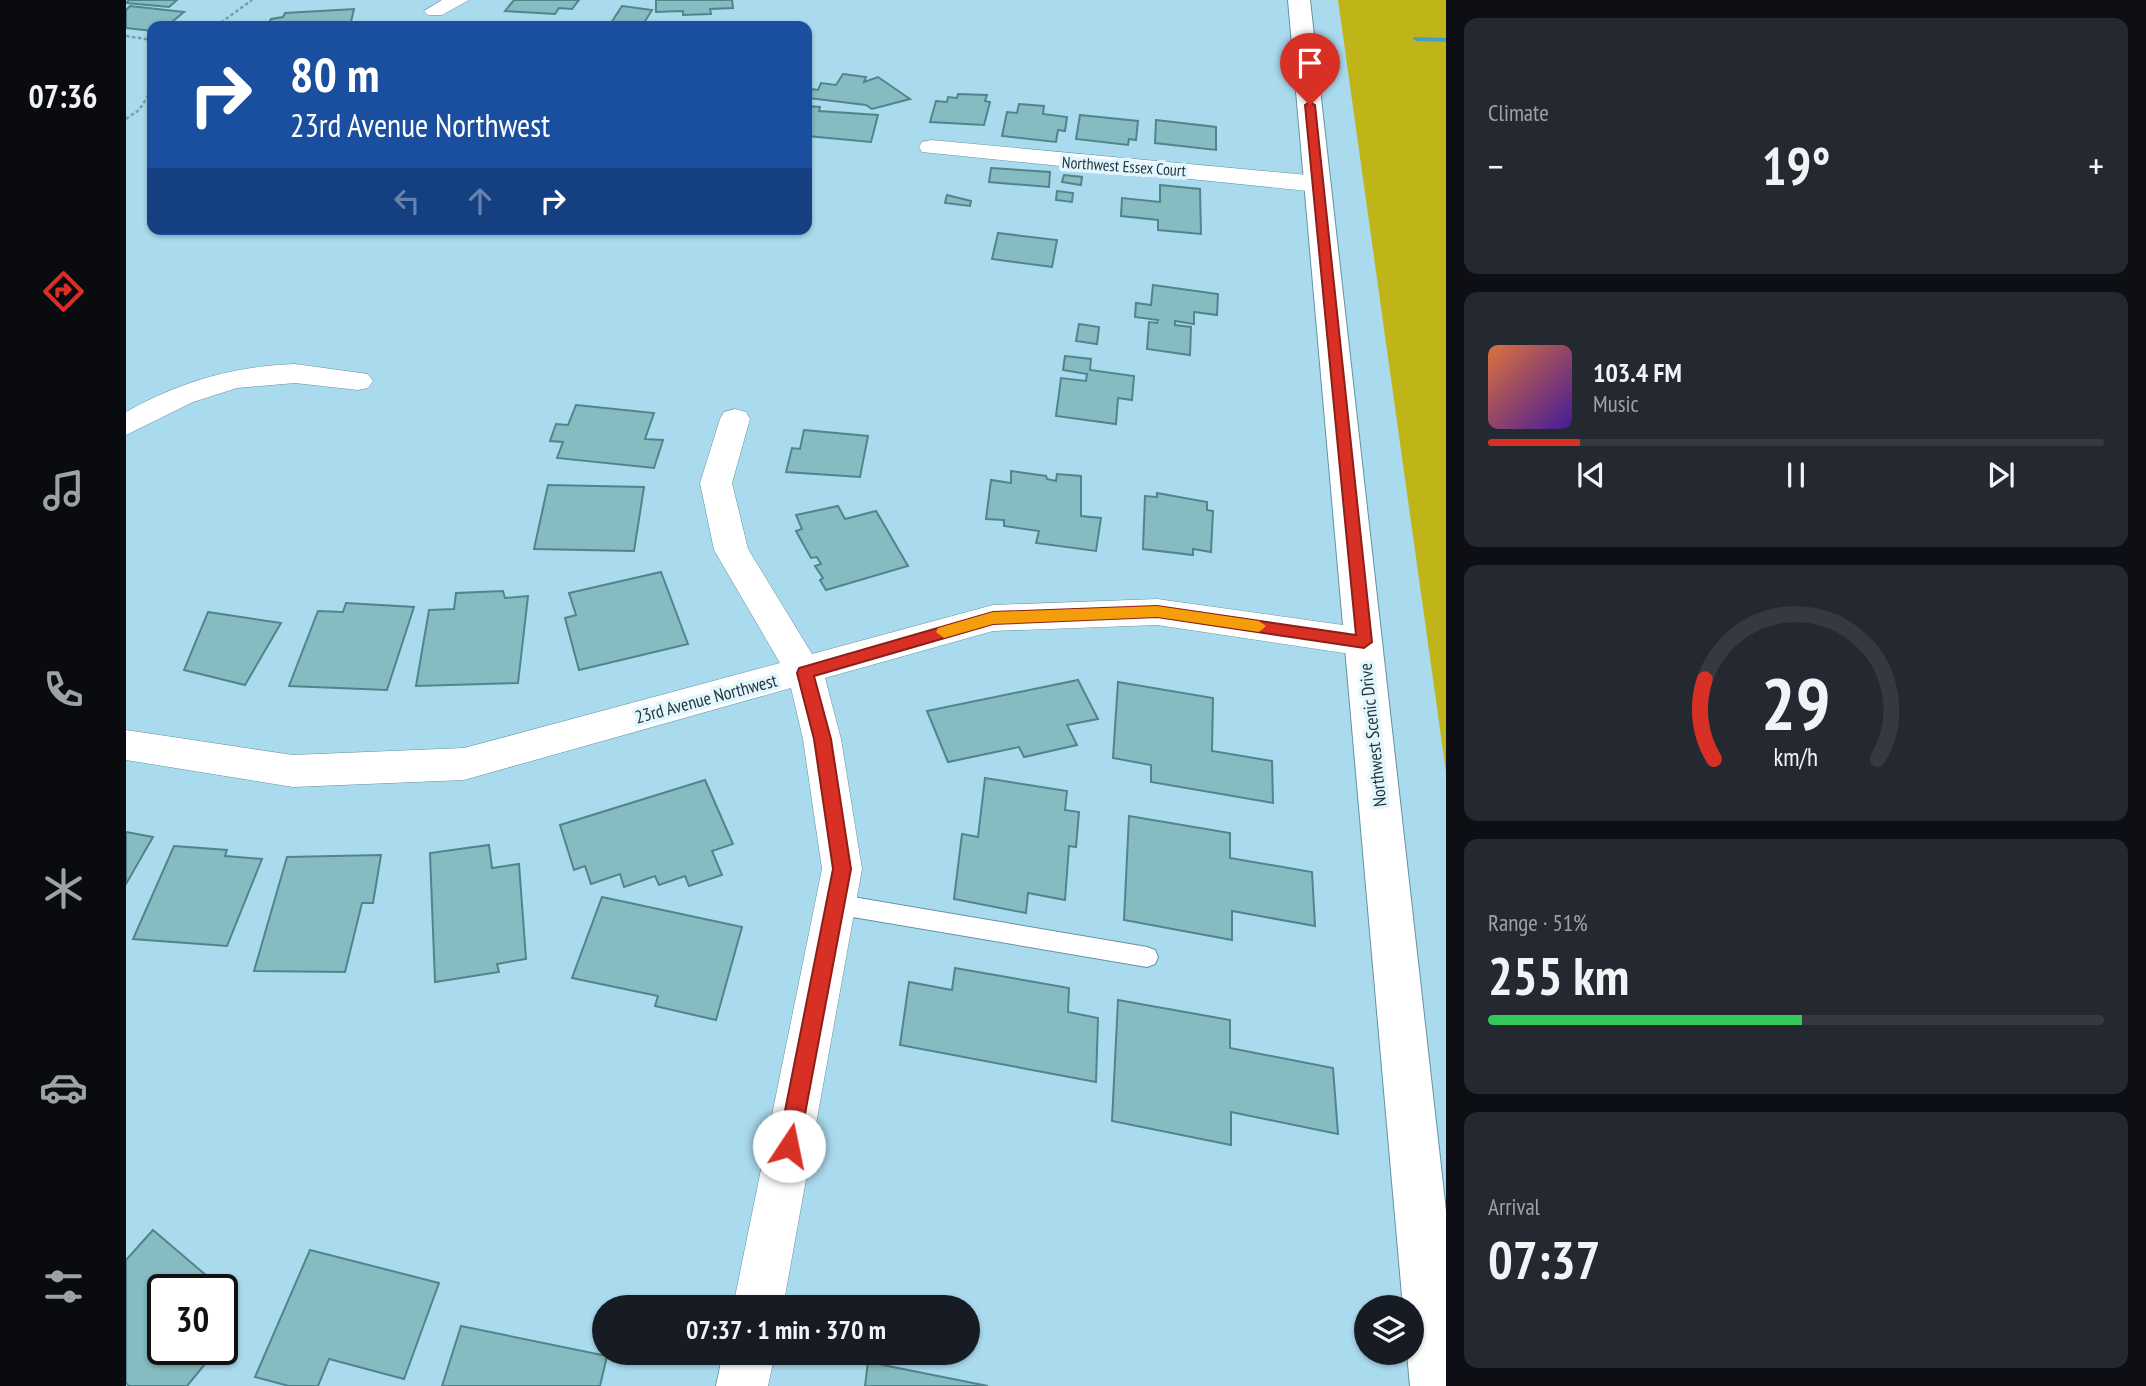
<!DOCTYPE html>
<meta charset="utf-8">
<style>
:root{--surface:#171b24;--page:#242831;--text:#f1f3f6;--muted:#9ea1a6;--line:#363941;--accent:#d93025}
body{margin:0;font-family:"PT Sans Narrow",sans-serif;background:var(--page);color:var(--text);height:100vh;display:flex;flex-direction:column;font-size:26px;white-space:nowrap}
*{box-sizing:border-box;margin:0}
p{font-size:23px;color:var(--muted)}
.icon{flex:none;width:38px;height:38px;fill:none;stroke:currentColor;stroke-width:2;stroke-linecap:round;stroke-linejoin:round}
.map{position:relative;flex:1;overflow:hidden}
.details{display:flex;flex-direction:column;gap:18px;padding:18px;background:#0d0f14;width:700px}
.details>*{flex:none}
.top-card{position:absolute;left:21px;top:21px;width:665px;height:214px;border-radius:14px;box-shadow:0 2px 5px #0004;background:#1a4fa0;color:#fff;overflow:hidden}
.controls{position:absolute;left:1228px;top:1295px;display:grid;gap:14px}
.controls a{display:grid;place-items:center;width:70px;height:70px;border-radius:50%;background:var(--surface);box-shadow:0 2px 5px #0004;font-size:35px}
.speed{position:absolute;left:21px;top:1274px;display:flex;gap:14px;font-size:35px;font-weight:700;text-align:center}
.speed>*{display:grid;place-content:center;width:91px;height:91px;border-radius:50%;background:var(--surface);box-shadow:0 2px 5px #0004;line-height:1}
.speed .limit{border:4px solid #111;border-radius:10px;background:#fff;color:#111}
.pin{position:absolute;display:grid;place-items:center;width:60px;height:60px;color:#fff;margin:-72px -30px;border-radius:50% 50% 50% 0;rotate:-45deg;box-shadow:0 0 7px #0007}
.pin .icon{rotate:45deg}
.me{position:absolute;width:77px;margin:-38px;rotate:11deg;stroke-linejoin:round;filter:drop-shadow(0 0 5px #0008)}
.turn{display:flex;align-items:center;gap:24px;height:147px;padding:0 28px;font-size:32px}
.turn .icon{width:91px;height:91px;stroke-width:2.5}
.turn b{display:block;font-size:49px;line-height:60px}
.lanes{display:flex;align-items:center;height:66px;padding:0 28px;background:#0003;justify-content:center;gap:35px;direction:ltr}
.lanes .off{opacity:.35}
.big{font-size:52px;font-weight:700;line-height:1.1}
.details .card{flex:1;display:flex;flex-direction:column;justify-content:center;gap:10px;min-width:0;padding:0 24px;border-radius:14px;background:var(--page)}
.details .dial{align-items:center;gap:0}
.dial svg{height:182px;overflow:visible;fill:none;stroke:var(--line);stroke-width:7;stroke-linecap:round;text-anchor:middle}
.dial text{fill:var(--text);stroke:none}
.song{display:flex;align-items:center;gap:21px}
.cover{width:84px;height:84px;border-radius:10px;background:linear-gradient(135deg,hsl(20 70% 55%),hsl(260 70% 35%))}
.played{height:7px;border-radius:4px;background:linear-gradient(90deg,var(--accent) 15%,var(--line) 15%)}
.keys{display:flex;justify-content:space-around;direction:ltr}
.heat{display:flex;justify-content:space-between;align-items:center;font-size:38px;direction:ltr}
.charge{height:10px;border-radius:5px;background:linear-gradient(90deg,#34c759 51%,var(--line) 0)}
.trip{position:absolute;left:466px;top:1295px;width:388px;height:70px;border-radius:35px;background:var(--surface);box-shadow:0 2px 5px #0004;font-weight:700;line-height:70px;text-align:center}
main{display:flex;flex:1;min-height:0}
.dock{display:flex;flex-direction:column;width:126px;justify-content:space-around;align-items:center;background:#090b0e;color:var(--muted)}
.dock .icon{width:49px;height:49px}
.dock .on{color:var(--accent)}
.dock b{font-size:32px;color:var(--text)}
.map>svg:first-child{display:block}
.green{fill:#bfb518}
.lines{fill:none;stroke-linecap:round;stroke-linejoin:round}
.stream{fill:#45a1c2;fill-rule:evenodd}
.building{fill:#85bbc1;stroke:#50858b;stroke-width:2}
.service-casing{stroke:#6492a5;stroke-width:2}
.minor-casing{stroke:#6492a5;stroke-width:1}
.secondary-casing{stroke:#6492a5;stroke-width:2}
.path{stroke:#799faf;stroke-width:2.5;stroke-dasharray:3.5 2.5;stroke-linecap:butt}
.service{fill:#fff;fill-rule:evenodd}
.minor{fill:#fff;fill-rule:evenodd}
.secondary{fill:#fff;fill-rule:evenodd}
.route{fill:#d93025;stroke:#8d1f18;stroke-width:2}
.slow{fill:#f59e0b}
.labels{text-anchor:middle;stroke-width:7;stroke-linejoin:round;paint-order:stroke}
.far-street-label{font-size:16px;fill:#1f323a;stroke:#e3f6fe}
.street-label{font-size:18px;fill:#1f323a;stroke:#e3f6fe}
</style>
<main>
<nav class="dock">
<b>07:36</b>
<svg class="icon on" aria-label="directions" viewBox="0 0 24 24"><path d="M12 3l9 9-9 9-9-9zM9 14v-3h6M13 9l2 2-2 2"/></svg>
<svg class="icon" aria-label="music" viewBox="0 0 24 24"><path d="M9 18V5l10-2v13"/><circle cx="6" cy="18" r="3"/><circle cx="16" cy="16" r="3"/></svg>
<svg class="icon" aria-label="phone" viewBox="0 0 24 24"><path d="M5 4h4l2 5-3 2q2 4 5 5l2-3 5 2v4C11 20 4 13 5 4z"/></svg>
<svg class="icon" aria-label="climate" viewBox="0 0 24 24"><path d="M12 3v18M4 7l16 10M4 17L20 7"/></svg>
<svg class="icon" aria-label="car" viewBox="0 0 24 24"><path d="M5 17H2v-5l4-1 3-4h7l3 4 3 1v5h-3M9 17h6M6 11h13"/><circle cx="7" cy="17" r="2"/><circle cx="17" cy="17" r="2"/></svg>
<svg class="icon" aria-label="filters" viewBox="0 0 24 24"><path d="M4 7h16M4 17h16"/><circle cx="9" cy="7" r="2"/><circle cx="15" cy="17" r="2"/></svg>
</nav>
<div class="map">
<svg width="1320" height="1386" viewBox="0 0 1320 1386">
<rect width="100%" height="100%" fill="#aadaee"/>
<!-- green -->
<path class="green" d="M1212 0H1320V772Z"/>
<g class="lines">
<!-- stream -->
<path class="stream" d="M1288 37 1320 38V42L1291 41 1287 39Z"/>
</g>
<!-- building -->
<g class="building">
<path d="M3 0H51L43 7 0 3Z"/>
<path d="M388 0H453L446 9 433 8 429 14 379 11Z"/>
<path d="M530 0H606L607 8 584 9 585 14 557 15V11L530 12Z"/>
<path d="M4 6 58 12 41 26H26V31L0 28V10Z"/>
<path d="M496 6 526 10 516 26 485 23Z"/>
<path d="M228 9 224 26 142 25 145 19 157 17 159 13Z"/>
<path d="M717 74 740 77 738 82 752 77 784 99 746 109 740 105 682 98 686 89 692 90 695 83 710 85Z"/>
<path d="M832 94 861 95 859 101 864 102 858 125 804 122 810 101 821 102 822 97 831 98Z"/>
<path d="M893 104 918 106 917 114 941 117 939 131 932 130 930 142 876 136 881 112 891 113Z"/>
<path d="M681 106 694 107 693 111 752 115 745 142 681 136Z"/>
<path d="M954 115 1012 121 1010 140 1003 139 1002 145 950 139Z"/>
<path d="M1030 120 1090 127V150L1029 143Z"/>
<path d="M865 168 924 172 923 187 863 182Z"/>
<path d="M938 175 956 177 955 185 936 182Z"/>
<path d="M1034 185 1074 189 1075 234 1032 230V220L995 216 996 198 1034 202Z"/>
<path d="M931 191 947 193 946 202 930 200Z"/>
<path d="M821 195 845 201 844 206 819 203Z"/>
<path d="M872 233 931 240 926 267 866 259Z"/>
<path d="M1027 285 1092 294 1091 315 1068 312V324L1049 321V325L1065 327 1064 355 1021 349 1023 322 1031 323 1032 320 1009 317 1010 303 1025 305Z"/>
<path d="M953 324 973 327 971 344 950 341Z"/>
<path d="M939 356 965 359 964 370 1008 376 1006 400 992 398 990 424 930 416 935 378 960 381 961 374 937 370Z"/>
<path d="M450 405 528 413 519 439 537 440 528 468 431 458 437 442 424 441 430 424 442 425Z"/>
<path d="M678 430 742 436 734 477 660 472 666 448 674 449Z"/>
<path d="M885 471 920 476 921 479 930 481 931 474 955 476V516L975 518 970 551 910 543 913 531 878 526V520L860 519 865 480 885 483Z"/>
<path d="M422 485 518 487 508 551 408 549Z"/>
<path d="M1031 493 1081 502V510L1087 511 1085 552 1067 549V555L1017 549 1019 496 1031 497Z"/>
<path d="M712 506 719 519 750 511 782 566 700 590 694 580 697 578 689 566 695 564 691 557 685 558 670 531 676 529 670 515Z"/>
<path d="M535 572 562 644 453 670 439 618 450 615 443 593Z"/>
<path d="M377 591 379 598 402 596 392 683 290 686 303 610 328 609 330 593Z"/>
<path d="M220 603 288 607 261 690 163 686 192 611 217 612Z"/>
<path d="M82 612 155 623 119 685 58 670Z"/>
<path d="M952 680 972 719 941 725 951 745 898 757 893 747 822 762 801 711Z"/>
<path d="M992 682 1087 698 1086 751 1146 761 1147 803 1025 782V765L987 758Z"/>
<path d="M859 778 941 791 939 810 953 812 950 847 943 846 939 900 902 893 900 913 828 899 836 834 852 837Z"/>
<path d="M579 780 607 844 586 851 596 875 563 886 559 876 533 885 529 876 498 887 494 874 465 884 459 866 448 870 434 825Z"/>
<path d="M1003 816 1104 833V858L1186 872 1189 926 1106 911V940L998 920Z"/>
<path d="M0 832 27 837 0 884Z"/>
<path d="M363 845 366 868 393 864 400 959 371 964 373 972 309 982 304 853Z"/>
<path d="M48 846 101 850 99 856 136 859 101 946 7 939Z"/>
<path d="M255 855 247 903H236L219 972 128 971 161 857Z"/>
<path d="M476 897 616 927 590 1020 529 1006 532 996 446 978Z"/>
<path d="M829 968 943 988 942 1012 972 1018 970 1082 774 1045 783 982 826 990Z"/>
<path d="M992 1000 1104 1020V1048L1207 1068 1212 1134 1105 1112V1145L986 1121Z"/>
<path d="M27 1230 102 1294 96 1301V1290H37V1349H63L79 1364 61 1386H3L0 1383V1260Z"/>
<path d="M184 1250 313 1283 278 1379 203 1359 192 1386H163L129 1377Z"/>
<path d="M335 1326 481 1356 474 1386H316Z"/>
<path d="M742 1362 862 1386H739Z"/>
</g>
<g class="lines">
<defs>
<path id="service" d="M709 894 1021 947 1029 950 1032 957 1029 964 1021 967 709 914 701 911 698 904 701 897Z"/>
<g id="minor">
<path d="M316 0H343L316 15H302L298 11Z"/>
<path d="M805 140 1192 176 1201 179 1205 184 1201 189 1192 192 796 152 793 147 796 142Z"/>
<path d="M169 364 242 374 247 381 242 388 232 390 169 383 111 388 67 402 0 435V412C53 382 108 366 169 364Z"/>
<path d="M609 409 620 412 624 419 606 483 622 549 686 654 867 605 1031 599 1238 628 1251 632 1256 642 1251 652 1238 656 1031 625 867 631 699 678 715 739 736 869 657 1307H607L696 869 677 739 665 688 338 780 167 787 0 760V730L167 755 338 748 654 663 588 550 574 483 594 419 598 412Z"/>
<path d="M597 1353H649L642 1386H590Z"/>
</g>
<path id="secondary" d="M1162 0H1184L1320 1211V1386H1284L1281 1353H1286V1307H1277Z"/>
</defs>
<!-- service casing -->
<use href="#service" class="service-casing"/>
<!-- minor casing -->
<use href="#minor" class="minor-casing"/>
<!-- secondary casing -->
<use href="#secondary" class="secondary-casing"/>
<!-- path -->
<g class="path">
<path d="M90 26 126 0"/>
<path d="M0 36 26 40"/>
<path d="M0 119 13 110 26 90"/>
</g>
<!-- service -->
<use href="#service" class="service"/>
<!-- minor -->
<use href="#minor" class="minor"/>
<!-- secondary -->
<use href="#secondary" class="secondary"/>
</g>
<!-- route -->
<path class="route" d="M1184 102 1189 105 1246 642 1238 648 1031 617 867 624 688 676 705 739 725 869 673 1146 670 1153 663 1156 655 1153 652 1146 707 869 688 739 671 673 673 668 867 612 1031 606 1230 635 1179 105Z"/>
<!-- slow -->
<path class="slow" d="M1031 606 1133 621 1140 626 1133 632 1031 617 867 624 818 638 810 632 812 628 867 612Z"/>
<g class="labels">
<!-- far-street labels -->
<g class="far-street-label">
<text transform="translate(998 166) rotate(4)" y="6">Northwest Essex Court</text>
</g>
<!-- street labels -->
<g class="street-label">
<text transform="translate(580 699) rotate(-15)" y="6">23rd Avenue Northwest</text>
<text transform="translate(1247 735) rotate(-96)" y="6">Northwest Scenic Drive</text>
</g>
</g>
</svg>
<div class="controls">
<a><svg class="icon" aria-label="layers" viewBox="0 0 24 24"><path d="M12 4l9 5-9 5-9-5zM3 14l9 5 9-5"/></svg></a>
</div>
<div class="speed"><div class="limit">30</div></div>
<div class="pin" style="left:1184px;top:105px;background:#d93025"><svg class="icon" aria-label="arrive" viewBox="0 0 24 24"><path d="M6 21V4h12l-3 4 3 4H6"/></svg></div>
<svg class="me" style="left:663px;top:1146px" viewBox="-20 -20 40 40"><circle r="19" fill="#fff"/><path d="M0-13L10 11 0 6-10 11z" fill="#d93025"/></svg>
<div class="trip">07:37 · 1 min · 370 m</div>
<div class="top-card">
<div class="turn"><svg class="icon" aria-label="right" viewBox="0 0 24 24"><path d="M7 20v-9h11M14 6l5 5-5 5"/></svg><div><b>80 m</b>23rd Avenue Northwest</div></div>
<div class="lanes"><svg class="icon off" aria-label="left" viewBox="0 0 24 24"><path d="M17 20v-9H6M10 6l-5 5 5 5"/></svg><svg class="icon off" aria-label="ahead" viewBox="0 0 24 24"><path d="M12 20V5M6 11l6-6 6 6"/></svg><svg class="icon" aria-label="right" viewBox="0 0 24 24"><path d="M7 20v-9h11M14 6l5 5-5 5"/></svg></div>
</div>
</div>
<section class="details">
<div class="card"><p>Climate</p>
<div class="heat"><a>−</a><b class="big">19°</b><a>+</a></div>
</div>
<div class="card">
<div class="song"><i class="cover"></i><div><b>103.4 FM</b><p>Music</p></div></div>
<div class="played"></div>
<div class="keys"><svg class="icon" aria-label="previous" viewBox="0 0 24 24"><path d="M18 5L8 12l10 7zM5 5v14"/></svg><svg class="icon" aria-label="pause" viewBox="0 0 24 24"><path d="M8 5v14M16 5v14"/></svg><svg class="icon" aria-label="next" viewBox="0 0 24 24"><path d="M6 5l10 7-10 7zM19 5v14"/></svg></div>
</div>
<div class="card dial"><svg viewBox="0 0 100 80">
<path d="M14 69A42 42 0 1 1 86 69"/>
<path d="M14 69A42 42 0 0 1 10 34" stroke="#d93025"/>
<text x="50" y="56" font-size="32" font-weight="700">29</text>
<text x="50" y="72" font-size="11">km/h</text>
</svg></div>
<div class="card"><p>Range · 51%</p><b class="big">255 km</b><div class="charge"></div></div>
<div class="card"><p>Arrival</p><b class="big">07:37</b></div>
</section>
</main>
